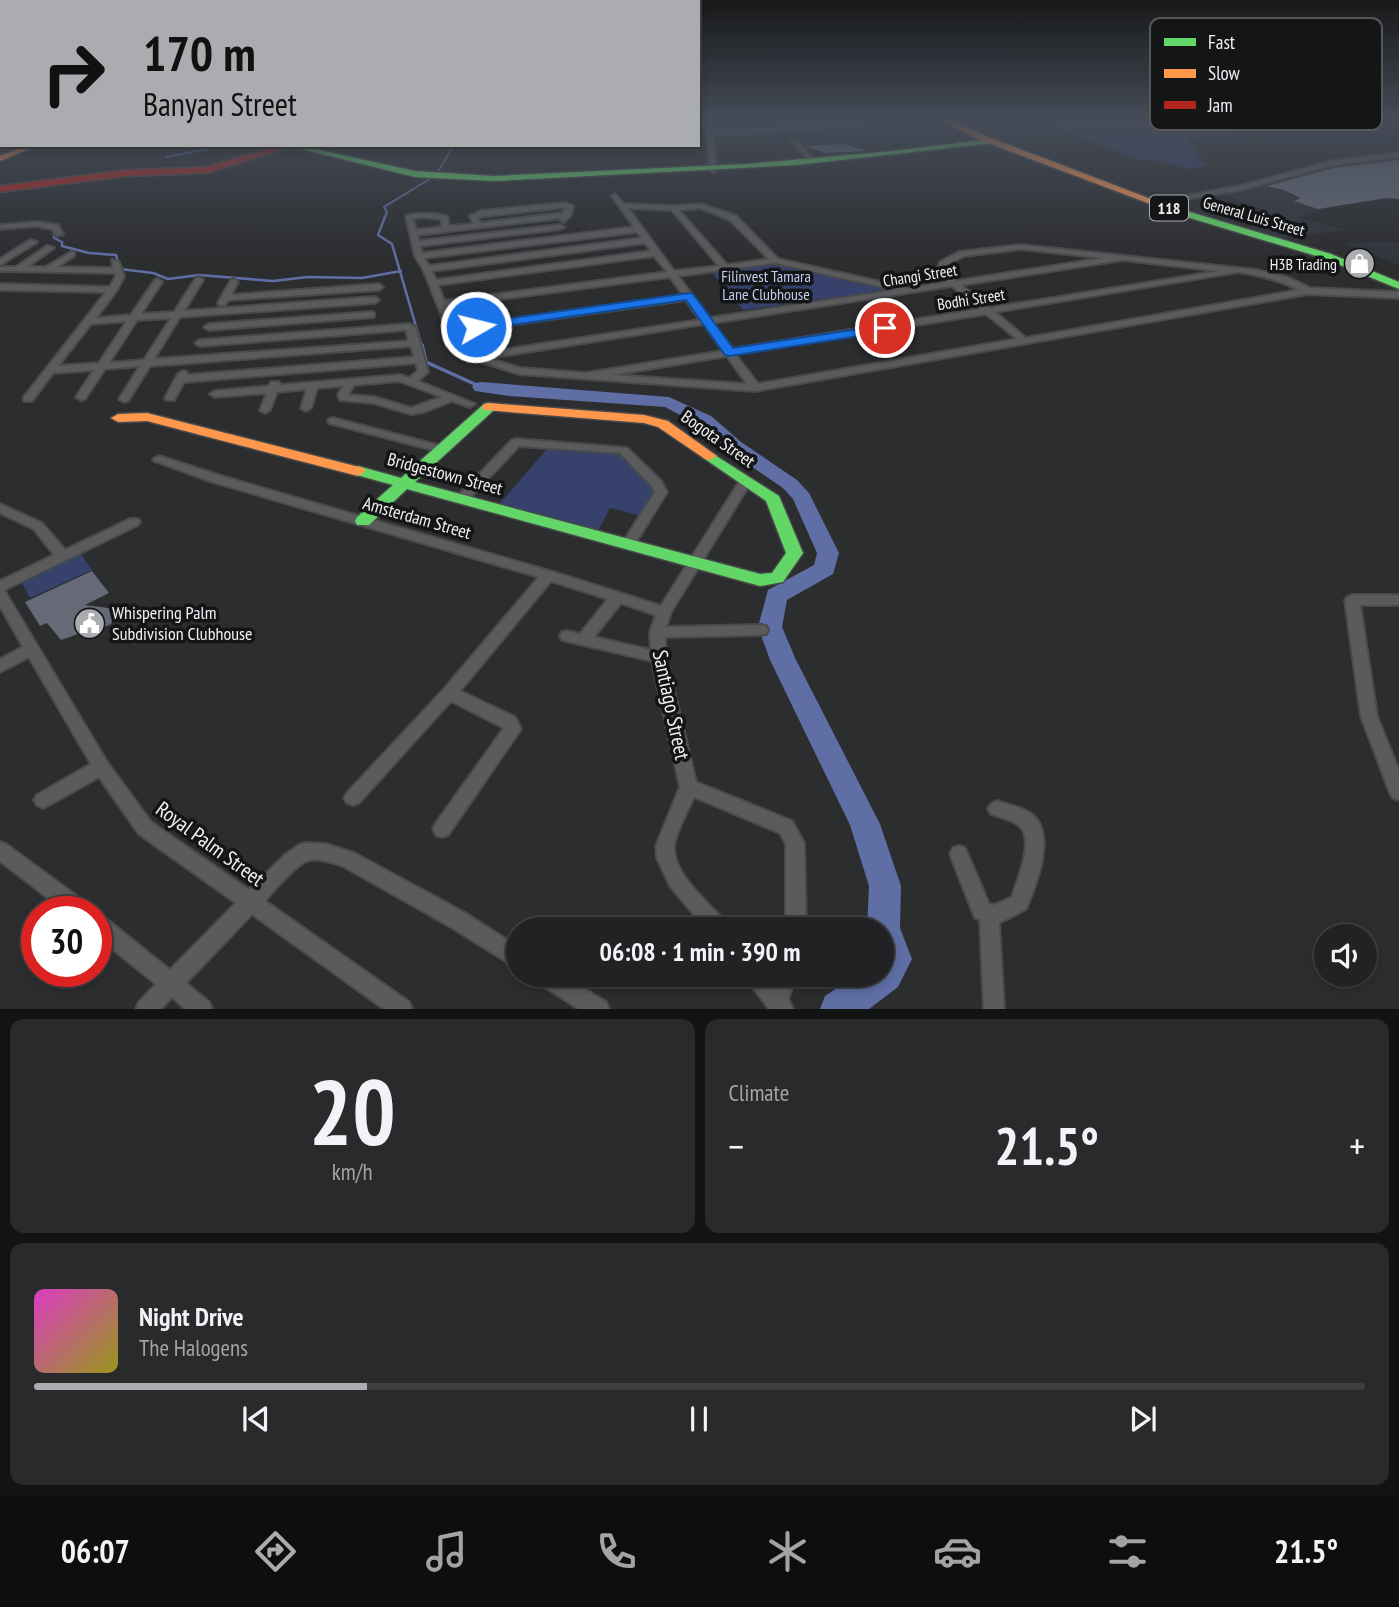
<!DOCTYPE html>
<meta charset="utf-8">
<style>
:root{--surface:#212223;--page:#292a2b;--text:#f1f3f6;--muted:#a2a4a6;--line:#3e3f41;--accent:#abacaf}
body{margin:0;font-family:"PT Sans Narrow",sans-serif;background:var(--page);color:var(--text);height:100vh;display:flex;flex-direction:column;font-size:26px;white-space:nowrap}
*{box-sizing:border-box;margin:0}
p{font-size:23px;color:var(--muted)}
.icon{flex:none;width:38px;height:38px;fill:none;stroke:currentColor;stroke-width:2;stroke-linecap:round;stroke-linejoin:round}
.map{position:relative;height:1009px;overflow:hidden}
.panel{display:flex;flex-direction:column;gap:10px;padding:10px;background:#121313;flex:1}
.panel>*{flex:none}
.hud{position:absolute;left:0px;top:0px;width:700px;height:147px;box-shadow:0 4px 10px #0003,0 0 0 2px var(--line);background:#abacaf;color:#111;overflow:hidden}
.buttons{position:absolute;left:1314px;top:924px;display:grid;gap:14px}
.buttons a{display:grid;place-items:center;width:63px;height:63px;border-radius:50%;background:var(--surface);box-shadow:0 4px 10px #0003,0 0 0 2px var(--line);font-size:35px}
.speed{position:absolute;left:21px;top:896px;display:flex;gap:14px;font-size:35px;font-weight:700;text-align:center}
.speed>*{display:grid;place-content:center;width:91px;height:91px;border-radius:50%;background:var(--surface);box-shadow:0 4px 10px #0003,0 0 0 2px var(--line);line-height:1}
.speed .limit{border:10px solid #d22;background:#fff;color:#111}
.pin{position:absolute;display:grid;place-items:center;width:60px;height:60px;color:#fff;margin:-30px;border:4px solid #fff;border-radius:50%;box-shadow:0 2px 7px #0007}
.me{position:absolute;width:77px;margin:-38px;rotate:82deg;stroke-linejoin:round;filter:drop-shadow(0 0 5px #0008)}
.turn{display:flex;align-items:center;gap:24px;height:147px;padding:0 28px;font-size:32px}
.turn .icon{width:91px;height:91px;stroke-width:2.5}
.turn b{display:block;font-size:49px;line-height:60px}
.big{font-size:52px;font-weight:600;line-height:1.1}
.panel .widget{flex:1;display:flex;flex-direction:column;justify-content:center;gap:10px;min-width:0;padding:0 24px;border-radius:14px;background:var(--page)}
.panel .dial{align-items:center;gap:0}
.dial b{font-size:91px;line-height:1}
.song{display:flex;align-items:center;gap:21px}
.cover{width:84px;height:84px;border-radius:10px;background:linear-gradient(135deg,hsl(310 70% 55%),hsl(60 70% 35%))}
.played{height:7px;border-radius:4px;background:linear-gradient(90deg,var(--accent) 25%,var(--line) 25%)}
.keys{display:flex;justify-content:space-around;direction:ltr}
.heat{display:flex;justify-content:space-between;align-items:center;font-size:38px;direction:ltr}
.panel .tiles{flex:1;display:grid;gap:10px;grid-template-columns:1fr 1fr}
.widget:last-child{grid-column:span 2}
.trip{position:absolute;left:506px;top:917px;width:388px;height:70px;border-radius:35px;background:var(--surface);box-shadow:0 4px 10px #0003,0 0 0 2px var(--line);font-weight:600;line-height:70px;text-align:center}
.tab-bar{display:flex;height:112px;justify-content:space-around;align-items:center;background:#0d0e0e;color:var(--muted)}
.tab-bar .icon{width:49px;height:49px}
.tab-bar .current{color:var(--accent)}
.tab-bar b{font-size:32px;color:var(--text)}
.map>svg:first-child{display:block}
.built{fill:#32353d}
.green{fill:#36416c}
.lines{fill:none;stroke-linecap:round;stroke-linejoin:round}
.stream-far2{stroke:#5f6fa5;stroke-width:2}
.stream-far1{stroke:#5f6fa5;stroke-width:2.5}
.stream{stroke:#5f6fa5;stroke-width:3.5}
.river{fill:#5f6fa5;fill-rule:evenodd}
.building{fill:#666a77}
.street-casing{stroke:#494a4b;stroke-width:4}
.fast-casing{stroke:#494a4b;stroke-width:3}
.slow-casing{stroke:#494a4b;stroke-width:3}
.jam-casing{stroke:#494a4b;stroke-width:3}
.street{fill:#5b5b5d;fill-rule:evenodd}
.fast{fill:#63d668;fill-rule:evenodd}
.slow{fill:#ff974d;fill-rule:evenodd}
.jam{fill:#b3261e;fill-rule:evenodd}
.route{fill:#1a73e8;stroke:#114b97;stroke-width:2}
.labels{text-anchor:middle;stroke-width:7;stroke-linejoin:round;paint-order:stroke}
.shield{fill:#141516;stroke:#aeafb1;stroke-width:2}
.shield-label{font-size:16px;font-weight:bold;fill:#f0f1f4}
.far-street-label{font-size:16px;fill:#f0f1f4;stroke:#141516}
.far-poi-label{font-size:16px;fill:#f0f1f4;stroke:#141516;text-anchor:end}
.far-park-label{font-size:16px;fill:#c1cdef;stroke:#141516}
.street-label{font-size:18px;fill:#f0f1f4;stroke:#141516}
.poi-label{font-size:18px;fill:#f0f1f4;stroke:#141516;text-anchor:start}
.near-street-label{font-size:21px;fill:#f0f1f4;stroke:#141516}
.key{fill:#141516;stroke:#565759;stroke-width:2}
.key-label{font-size:19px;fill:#f0f1f4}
</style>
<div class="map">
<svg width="1399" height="1009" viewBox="0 0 1399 1009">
<rect width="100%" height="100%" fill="#2c2d2f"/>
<!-- built -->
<g class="built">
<path d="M1121 119H1195L1218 123 1244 144 1201 143 1180 133 1157 130Z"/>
<path d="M1399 156V198L1333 206 1299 217 1345 230 1279 238 1245 229 1254 227 1237 219 1269 212 1219 193 1336 163Z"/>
<path d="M1399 242V265L1343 243Z"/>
</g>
<!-- green -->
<g class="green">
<path d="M1035 119H1121L1157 130 1180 133 1187 136 1205 166 1187 169 1151 159 1141 161Z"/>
<path d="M770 262 893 289 743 310 710 270Z"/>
<path d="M547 449 620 454 657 489V492L642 516 610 508 598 531 499 504Z"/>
<path d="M81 554 92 570 30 598 20 580Z"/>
</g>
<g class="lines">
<!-- stream-far2 -->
<g class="stream-far2">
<path d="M166 157 228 145"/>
<path d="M384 219 387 212 384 207 436 175 454 145H541"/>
</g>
<!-- stream-far1 -->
<g class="stream-far1">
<path d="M385 217 378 235 392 244 422 347"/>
<path d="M48 227 54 232V238L62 242V246L89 253 116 255 120 269 153 273 168 279 199 275 273 281 308 277 362 278 401 271"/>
</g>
<!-- stream -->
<path class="stream" d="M422 345 426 362 481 387"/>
<!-- river -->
<path class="river" d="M481 382 669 397 711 416 741 442 797 480 809 493 839 553 833 574 787 600 782 627 796 660 880 824 901 886 900 928 912 959 898 987 869 1009H820L825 996 856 975H882V929H867L869 886 850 825 770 660 758 627 768 590 814 565 817 553 793 499 783 488 727 450 697 424 665 407 509 396 475 391 472 387 475 383Z"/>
</g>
<!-- building -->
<g class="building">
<path d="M844 144 866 151 825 153 805 146Z"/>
<path d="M1399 160V199L1386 198 1318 209 1294 201 1301 198 1284 190 1267 186 1333 168Z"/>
<path d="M92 571 109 593 85 605 116 609 111 624 102 628V631L83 637 78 634 61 640 47 623 40 626 25 602Z"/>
</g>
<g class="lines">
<defs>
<g id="street">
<path d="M879 119H901L764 133 713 134 716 170 713 172 710 170 707 127 698 124V120L712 125 713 130 764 129Z"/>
<path d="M1216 119H1244L1281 123 1278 125Z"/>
<path d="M0 124 2 125V131L0 130Z"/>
<path d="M792 140H796L813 159V161H809L792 142Z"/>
<path d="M0 144 2 145 35 146 32 148H0Z"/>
<path d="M1399 153V157L1332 165 1241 190 1154 204 1150 202 1240 186 1332 161Z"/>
<path d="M615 194 624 204 674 206 701 204 736 216 778 259 908 288 947 282 936 272 940 262 959 252 1021 245 1257 270 1287 277 1310 288 1399 292V298L1308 294 755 391 519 374 457 354 423 269 415 256 406 216C420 212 432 213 447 216L449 226 473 224 470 216 480 211 565 203 573 206 571 215 564 222 560 220 561 218 417 235 419 241 560 225 564 227 560 229 420 246 422 253 634 227 612 196ZM565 207 563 213 480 223 478 217ZM628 208 672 210 719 266 674 271ZM700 208 730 220 769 259 727 265 679 210ZM422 217 441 219 442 227 416 230 413 219ZM637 232 642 238 429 266 424 258ZM645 243 651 251 436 280 432 271ZM1021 249 1104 258 956 281 944 271 947 265 964 256ZM654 256 667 272 444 301 438 285ZM1123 260 1220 271 989 308 961 285ZM775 263 896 290 709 318 678 276ZM1238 272C1260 275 1279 280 1299 290L1026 338 995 312ZM670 277 683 295 455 327 446 306ZM952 286 980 309 732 349 712 323ZM686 300 700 320 475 354 464 350 457 332ZM986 314 1017 339 758 384 735 354ZM704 324 723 351 586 373 520 368 488 358ZM727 356 747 384 612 375Z"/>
<path d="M36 222 58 225 63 234 56 236 52 229 36 226 0 229V225Z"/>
<path d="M30 240 37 242 0 265V259Z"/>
<path d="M47 246 54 248 27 267H46L71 252H74V256L57 267 113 268 112 260 119 262 124 276 117 290 96 318 131 315 155 280 158 279 162 282 141 314 174 312 196 278 199 277 203 280 184 311 375 297 379 300 375 303 180 317 154 359 409 341 406 330 200 346 195 343 200 340 410 324 415 327 428 372 418 381 475 404 470 407 452 401 424 412 411 414 373 403 340 400 338 395 343 386 317 388 311 408 306 411 301 408 307 389 277 392 270 410 265 413 260 410 267 393 215 397 210 394 215 391 269 386 271 382H279L280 385 400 375 409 378 418 371 416 363 184 382 174 400H166L165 398 178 374 183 371 187 372V375L414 357 411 346 150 366 128 401 124 402 119 399 140 366 105 369 85 399 81 400 76 397 94 370 53 373 32 401H24V397L106 292 0 290V284L110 287 116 276 115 273 0 271V267H16ZM171 318 144 360 109 363 137 320ZM127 321 99 363 58 366 91 324ZM399 381 442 397 411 408 374 397 348 395 354 385Z"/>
<path d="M234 279 238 282 231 295 379 284 383 287 379 290 228 300 225 305H219L218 303 231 280Z"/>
<path d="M371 312 374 313V317L209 330 204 327 209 324Z"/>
<path d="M333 418 445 447 447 449 441 452 329 423 328 421 329 419Z"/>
<path d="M516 439 627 448 661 481 667 492 633 547 628 548 622 544 655 492 652 486 620 453 519 446 467 501H459L457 498 459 495 512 440Z"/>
<path d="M159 456 221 476 553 572 661 606 741 479H749L751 482 671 612 666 627 761 625 766 626 768 630 766 634 761 635 665 637 666 657 696 782 792 821 804 843 806 929H786V844L780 833 694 797C688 810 675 834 674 847 673 874 709 904 726 922L729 929H706L670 886 657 858 656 846 680 787 652 661 562 640 560 636 562 632 567 631 580 634 608 599 551 581 460 691 515 717 521 729 448 835 442 837 436 835 433 829 436 823 504 728 451 701 359 803 353 805 347 803 344 798 347 793 444 689 539 577 213 482 155 461 153 459ZM621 603 656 615 650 632 651 650 594 637Z"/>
<path d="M0 504 42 523 65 550 130 519H138L140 522 138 525 4 590 107 762 151 822 249 890 285 855 299 845 305 843 326 844 354 853 465 913 518 947V969L451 927 343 866C333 863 321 858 310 860 297 862 274 891 265 901L409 1002 412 1009H384L252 914 186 983 209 1002 212 1009H185L172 997 161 1009H136L139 1002 156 984 96 936V914L103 916 170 970 236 903 139 834 99 777 49 805 43 808 37 805 34 800 37 795 91 764 29 657 0 672V659L23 647 0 606V581L54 555 34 529 0 513Z"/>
<path d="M1352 595H1399V605H1360L1377 716 1399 771V800L1393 798 1390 793 1361 716 1345 600 1347 597Z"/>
<path d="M997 801C1008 805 1025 808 1033 815 1056 836 1036 885 1026 909L999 923 1004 1009H984L980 919 975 918 950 854 953 848 959 846 965 848 989 904 994 905 1012 897C1017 880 1037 836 1017 824 1010 819 999 817 991 814L988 809 991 804Z"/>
<path d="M0 842 6 844 89 905 92 912H66L0 861Z"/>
<path d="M534 975H562L606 1002 609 1009H579L537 982Z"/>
<path d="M746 975H769L774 982 777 975H797L788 999 793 1009H769L749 982Z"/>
</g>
<g id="fast">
<path d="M991 139 994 143 796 165 494 181 415 177 297 148 301 146 415 171 494 176 747 164 893 151Z"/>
<path d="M1180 209 1331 254 1399 282V289L1323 258 1177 214 1175 212Z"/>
<path d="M489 403 494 404 496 407 494 410 415 482 760 574 772 573 786 553 766 501 705 459 703 456 710 452 779 496 803 553 783 582 760 586 407 489 369 525H357L355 521 357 517 393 485 353 474 350 471 353 468 358 466 401 478 484 404Z"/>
</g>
<g id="slow">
<path d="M938 119H948L986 136 1185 212 1177 214 980 140Z"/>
<path d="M27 145H38L0 161V156Z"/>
<path d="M489 403 644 415 668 421 717 456 710 460 705 459 658 427 644 423 484 410 482 407 484 404Z"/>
<path d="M147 413 363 468 366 471 358 476 147 421 118 422 111 418 118 414Z"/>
</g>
<path id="jam" d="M281 145H300L305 148 301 150 290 147 207 173 127 176 0 192V186L127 170 206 167Z"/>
</defs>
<!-- street casing -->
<use href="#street" class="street-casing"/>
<!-- fast casing -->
<use href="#fast" class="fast-casing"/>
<!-- slow casing -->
<use href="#slow" class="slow-casing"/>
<!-- jam casing -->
<use href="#jam" class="jam-casing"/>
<!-- street -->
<use href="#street" class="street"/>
<!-- fast -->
<use href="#fast" class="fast"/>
<!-- slow -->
<use href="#slow" class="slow"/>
<!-- jam -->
<use href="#jam" class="jam"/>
</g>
<!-- sky -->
<linearGradient id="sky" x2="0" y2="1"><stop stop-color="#18191a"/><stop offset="0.46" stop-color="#454c58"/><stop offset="1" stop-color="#454c58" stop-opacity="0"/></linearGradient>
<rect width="1399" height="260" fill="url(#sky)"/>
<!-- route -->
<path class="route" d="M689 293 693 294 733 348 885 325 891 328 885 332 730 356 725 355 686 300 476 330 470 327 476 323Z"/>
<!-- icons -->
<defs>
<symbol id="shop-disc" viewBox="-11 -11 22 22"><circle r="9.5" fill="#abacaf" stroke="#141516"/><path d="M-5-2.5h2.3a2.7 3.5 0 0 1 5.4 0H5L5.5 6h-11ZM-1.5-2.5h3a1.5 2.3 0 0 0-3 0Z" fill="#fff"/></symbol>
<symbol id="civic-disc" viewBox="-11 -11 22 22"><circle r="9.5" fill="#abacaf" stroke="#141516"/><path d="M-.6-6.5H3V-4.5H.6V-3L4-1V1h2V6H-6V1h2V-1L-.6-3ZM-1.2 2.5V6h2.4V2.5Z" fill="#fff"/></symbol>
</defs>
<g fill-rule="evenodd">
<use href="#shop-disc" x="1342" y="246" width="35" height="35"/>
<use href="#civic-disc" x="72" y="606" width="35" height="35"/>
</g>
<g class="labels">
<!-- shield labels -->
<rect class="shield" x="1150" y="195.5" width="38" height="25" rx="5"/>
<g class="shield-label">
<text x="1169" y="214">118</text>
</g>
<!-- far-street labels -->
<g class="far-street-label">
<text transform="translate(1254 216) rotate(16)" y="6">General Luis Street</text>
<text transform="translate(920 275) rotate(-9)" y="6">Changi Street</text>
<text transform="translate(971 299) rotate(-9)" y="6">Bodhi Street</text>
</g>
<!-- far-poi labels -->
<g class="far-poi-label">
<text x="1337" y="270">H3B Trading</text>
</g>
<!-- far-park labels -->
<g class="far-park-label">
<text x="766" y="282">Filinvest Tamara<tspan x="766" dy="18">Lane Clubhouse</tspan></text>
</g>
<!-- street labels -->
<g class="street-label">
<text transform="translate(718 439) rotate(35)" y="6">Bogota Street</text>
<text transform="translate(445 474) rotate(15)" y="6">Bridgestown Street</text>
<text transform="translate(417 518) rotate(16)" y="6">Amsterdam Street</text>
</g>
<!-- poi labels -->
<g class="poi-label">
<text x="112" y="619">Whispering Palm<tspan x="112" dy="21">Subdivision Clubhouse</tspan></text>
</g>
<!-- near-street labels -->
<g class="near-street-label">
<text transform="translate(671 705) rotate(78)" y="7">Santiago Street</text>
<text transform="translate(210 844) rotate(36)" y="7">Royal Palm Street</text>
</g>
</g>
<!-- legend -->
<rect x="1150" y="18" width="232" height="112" rx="10" class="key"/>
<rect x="1164" y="38" width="32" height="8" fill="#63d668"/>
<rect x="1164" y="69" width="32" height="9" fill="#ff974d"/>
<rect x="1164" y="101" width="32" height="8" fill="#b3261e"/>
<g class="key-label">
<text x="1208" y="49">Fast</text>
<text x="1208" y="80">Slow</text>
<text x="1208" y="112">Jam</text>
</g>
</svg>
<div class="buttons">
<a><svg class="icon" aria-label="sound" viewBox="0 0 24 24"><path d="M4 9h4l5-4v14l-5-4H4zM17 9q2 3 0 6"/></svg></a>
</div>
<div class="speed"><div class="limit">30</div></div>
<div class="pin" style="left:885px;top:328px;background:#d93025"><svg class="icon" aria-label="arrive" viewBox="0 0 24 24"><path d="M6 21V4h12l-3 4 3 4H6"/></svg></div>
<svg class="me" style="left:476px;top:327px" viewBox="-20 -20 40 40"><circle r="17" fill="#1a73e8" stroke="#fff" stroke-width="3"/><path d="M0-11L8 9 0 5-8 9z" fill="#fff"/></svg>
<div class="trip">06:08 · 1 min · 390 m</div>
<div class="hud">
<div class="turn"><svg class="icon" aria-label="right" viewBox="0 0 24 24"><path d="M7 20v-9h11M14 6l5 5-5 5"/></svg><div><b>170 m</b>Banyan Street</div></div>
</div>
</div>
<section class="panel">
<div class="tiles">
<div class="widget dial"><b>20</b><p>km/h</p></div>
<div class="widget"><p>Climate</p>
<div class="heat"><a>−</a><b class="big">21.5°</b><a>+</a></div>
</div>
<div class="widget">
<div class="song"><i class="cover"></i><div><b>Night Drive</b><p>The Halogens</p></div></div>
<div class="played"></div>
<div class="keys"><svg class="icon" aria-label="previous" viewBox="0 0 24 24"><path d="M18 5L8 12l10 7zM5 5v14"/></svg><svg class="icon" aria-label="pause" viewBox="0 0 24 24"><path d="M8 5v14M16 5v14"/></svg><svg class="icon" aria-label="next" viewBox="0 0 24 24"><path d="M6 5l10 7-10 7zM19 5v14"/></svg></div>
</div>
</div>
</section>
<nav class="tab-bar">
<b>06:07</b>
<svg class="icon current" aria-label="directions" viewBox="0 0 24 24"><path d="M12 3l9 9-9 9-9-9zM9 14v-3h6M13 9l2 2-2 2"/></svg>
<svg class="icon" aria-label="music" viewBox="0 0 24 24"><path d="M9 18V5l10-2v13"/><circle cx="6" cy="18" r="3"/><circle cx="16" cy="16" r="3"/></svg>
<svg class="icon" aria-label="phone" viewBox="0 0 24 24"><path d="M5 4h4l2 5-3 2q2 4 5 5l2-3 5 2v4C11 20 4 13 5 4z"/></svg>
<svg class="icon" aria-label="climate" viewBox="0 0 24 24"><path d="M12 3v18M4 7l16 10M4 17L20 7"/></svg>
<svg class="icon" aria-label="car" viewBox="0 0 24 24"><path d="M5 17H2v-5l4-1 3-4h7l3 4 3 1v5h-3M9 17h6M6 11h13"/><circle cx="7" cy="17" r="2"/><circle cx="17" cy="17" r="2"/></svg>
<svg class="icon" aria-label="filters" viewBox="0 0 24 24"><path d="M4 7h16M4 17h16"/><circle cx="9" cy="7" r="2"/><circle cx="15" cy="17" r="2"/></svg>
<b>21.5°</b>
</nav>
